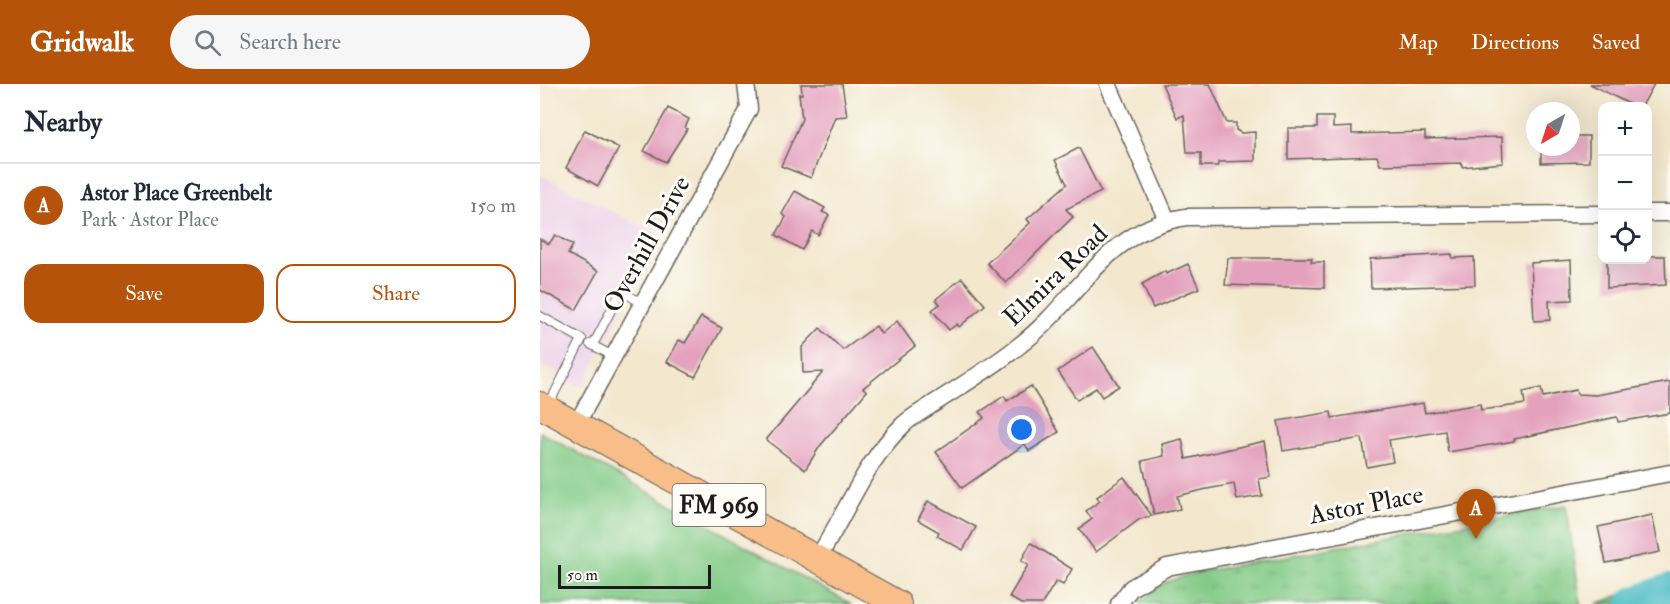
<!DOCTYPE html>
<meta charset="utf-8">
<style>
body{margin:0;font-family:"IM FELL Double Pica",serif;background:#f6f6f7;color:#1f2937}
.controls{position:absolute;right:18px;top:18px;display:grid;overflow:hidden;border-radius:12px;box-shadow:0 6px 24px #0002}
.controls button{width:54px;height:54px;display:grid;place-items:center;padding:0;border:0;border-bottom:2px solid #e0e1e3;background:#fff;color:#1f2937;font:30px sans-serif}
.compass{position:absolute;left:986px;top:18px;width:54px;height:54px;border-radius:50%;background:#fff;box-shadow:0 6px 24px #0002;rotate:219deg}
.scale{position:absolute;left:18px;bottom:15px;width:153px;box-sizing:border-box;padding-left:6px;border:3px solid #1c1c1c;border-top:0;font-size:16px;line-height:21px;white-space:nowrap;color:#1c1c1c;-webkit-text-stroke:4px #fdfcf7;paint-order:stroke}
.you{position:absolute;left:482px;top:346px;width:21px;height:21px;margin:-15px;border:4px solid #fff;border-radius:50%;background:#1a73e8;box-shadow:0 0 0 9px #1a73e833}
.badge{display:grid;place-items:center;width:39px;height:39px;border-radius:50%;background:#b45309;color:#fff;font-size:20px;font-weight:700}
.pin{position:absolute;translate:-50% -50px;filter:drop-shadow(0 2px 3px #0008)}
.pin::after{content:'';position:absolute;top:32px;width:21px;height:18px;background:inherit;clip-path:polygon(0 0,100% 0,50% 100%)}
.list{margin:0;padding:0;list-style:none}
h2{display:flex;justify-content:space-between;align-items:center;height:78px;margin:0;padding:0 24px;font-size:26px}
h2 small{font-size:20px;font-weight:400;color:#747a83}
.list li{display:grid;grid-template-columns:39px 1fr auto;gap:18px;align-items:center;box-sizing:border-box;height:84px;padding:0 24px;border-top:2px solid #e0e1e3}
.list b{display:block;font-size:22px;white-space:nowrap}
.list p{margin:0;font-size:20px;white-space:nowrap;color:#747a83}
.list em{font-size:20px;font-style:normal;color:#747a83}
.actions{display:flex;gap:12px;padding:18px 24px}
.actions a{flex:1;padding:14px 0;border:2px solid #b45309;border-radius:18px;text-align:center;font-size:21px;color:#b45309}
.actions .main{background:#b45309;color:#fff}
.icon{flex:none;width:33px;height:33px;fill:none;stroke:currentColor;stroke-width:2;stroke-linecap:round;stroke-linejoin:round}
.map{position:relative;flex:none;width:1130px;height:520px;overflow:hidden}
header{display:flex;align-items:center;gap:36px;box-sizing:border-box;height:84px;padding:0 30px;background:#b45309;color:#fff}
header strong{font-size:28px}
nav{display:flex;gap:33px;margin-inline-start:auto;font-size:21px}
.search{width:420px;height:54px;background:#f6f6f7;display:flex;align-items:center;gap:15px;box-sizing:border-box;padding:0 21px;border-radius:33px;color:#747a83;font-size:22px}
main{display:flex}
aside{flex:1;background:#fff}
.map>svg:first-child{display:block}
</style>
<header>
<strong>Gridwalk</strong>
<div class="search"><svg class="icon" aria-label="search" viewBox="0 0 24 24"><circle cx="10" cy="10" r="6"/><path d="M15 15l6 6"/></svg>Search here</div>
<nav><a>Map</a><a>Directions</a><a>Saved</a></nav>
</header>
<main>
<aside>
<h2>Nearby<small></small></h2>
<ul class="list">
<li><span class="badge">A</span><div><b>Astor Place Greenbelt</b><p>Park · Astor Place</p></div><em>150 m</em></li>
</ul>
<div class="actions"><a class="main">Save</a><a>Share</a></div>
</aside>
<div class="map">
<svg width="1130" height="520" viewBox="0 0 1130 520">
<defs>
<pattern id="forest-firs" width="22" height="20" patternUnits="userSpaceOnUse" patternTransform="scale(1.5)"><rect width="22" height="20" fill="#69ae73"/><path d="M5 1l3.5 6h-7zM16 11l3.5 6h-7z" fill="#568d5e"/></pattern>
<pattern id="park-tufts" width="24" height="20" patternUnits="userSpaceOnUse" patternTransform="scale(1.5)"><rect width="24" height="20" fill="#82ca86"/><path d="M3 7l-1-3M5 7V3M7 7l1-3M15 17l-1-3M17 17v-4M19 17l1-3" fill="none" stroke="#70ad73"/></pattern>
</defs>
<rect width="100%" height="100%" fill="#fdfcf7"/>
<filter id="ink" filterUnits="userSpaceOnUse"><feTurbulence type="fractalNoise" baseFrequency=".0167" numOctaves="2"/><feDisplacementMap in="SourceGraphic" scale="12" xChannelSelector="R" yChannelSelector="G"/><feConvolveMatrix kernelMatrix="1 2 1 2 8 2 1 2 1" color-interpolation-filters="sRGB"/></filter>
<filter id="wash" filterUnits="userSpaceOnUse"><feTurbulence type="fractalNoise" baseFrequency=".008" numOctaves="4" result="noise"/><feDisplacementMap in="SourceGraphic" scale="24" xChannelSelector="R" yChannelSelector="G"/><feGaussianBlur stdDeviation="1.35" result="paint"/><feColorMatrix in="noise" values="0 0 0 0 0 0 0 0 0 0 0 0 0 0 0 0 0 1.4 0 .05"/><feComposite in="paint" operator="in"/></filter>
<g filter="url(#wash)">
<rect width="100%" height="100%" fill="#f3e7cd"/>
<path fill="#ecd1e9" d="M0,91l121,61 -79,151 -42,-23z"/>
<path fill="#82ca86" stroke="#4f7351" stroke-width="1.5" d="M0,348l311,172h-311z"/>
<path fill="url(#forest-firs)" stroke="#426548" stroke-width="1.5" d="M1130,492v28h-74z"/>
<path fill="url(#park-tufts)" stroke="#4f7351" stroke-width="1.5" d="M1026,421l15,99h-439l-2,-2 24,-19 30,-10z"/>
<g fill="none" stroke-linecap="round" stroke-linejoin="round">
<path stroke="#4ebcc4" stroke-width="36" d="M1095,520l35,-13"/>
</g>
<g id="blocks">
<g fill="#e4a1bd">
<path d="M261,0h41l5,32 -12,1 -24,61 -30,-12 21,-47 -3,-25h3z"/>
<path d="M622,0h48l17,39h9v7l5,3 14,-1v29l-37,1v4h-17v-13h-14l-3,-38 -7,3z"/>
<path d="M1050,0h64l-12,22h-9z"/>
<path d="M128,24l21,11 -4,9 2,1 -21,33 -22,-11z"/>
<path d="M777,33h16v11l19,-1v7l73,-2v7l77,-2 1,26 -41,4v-4l-82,2 -3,-9 -89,3v-31h29z"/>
<path d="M45,46l34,18 -21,38 -32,-18z"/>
<path d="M1031,52h18v26l-48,1v-16h30z"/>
<path d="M539,64l22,44 -35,17 7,8 -67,66 -19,-20 43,-40 -3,-4 40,-35 -12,-24z"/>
<path d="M255,107l30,17 -3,4 7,3 -11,20 -6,-4 -10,19 -26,-15 10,-18 -4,-3z"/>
<path d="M15,151l18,10 -5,9 30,17 -22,39 -36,-20v-51l9,5z"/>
<path d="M912,170v4l22,-1 1,28 -104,3 -1,-29z"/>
<path d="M1107,172h18l1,29 -59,3v-28h40z"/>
<path d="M688,174h84l-1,4h13v26l-99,-3z"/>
<path d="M1031,176l1,40 -23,1 1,19 -16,1 -3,-58z"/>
<path d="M648,180l11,24 -46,20 -11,-24 23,-13 1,3z"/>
<path d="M422,194l23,27 -26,22 -2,-3 -8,6 -17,-20 8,-6 -4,-5z"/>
<path d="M161,233l21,11 -27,49 -28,-15 12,-22 6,3z"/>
<path d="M357,237l18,25 -52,42 4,3 -47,55 -15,24 -39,-30 57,-68 -20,1 -1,-26 18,-19 23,22 33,-24 5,8z"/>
<path d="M553,263l26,39 -17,11 -6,-9 -19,12 -19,-29z"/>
<path d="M1130,298v31l-52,9 -1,-5 -103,22v2l-66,11 -3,-21 -56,9 4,22 -26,5 -5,-29 -79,13 -5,-30 53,-9 1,6 91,-15 2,10 55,-9 1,6 44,-6 -2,-12 18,-4 2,9 33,-7 1,4 19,1z"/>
<path d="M491,302l28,46 -30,19 -4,-7 -63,44 -26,-36 48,-34 -4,-6 24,-16 3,5z"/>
<path d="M642,355l4,20 79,-18 6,36 -12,2 3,17 -25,4 -3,-16 -27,5 -30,7 3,13 -26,6 -12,-54 22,-5 -2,-12z"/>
<path d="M584,393l28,39 -12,3 -44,33 -17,-23 13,-10 -6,-8 14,-10 -3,-4z"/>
<path d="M388,417l48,26 -13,23 -26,-14 2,-4 -21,-12z"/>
<path d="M1112,431l8,37 -54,11 -8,-36z"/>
<path d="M491,459l41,26 -9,16 -7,-4 -14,23h-21l-12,-7 19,-32 -7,-4z"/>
</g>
</g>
</g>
<g filter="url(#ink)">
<use href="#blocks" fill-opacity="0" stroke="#67635a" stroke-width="1.5"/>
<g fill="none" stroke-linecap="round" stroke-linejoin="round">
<defs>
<g id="lane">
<path d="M0,232l42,23 -34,67"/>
<path d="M50,260l23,12"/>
<path d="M53,261l28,-54 21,12"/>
</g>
<g id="street">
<path d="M568,0l59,136"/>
<path d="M1108,129h22"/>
<path d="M36,341l173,-316 -3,-25"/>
<path d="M277,475c28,-43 48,-98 86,-134 8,-8 20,-14 30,-21 29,-19 60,-37 87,-59 59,-45 85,-116 166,-128l416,-3"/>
<path d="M579,520l12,-16 36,-21 503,-94"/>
</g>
<path id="primary" d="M0,321l358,199"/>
</defs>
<use href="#lane" stroke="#67635a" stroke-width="10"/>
<use href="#street" stroke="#67635a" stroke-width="19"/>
<use href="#primary" stroke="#67635a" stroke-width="28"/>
<use href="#lane" stroke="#fff" stroke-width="8"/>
<use href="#street" stroke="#fff" stroke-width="16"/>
<use href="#primary" stroke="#f8bd89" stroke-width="26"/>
</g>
</g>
<g text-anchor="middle" stroke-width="6" stroke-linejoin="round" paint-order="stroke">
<rect fill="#fdfcf7" stroke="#605f5e" stroke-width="1.5" x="132.5" y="400" width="93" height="42" rx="4.5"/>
<g font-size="24" font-weight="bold" fill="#1c1c1c">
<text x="179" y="429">FM 969</text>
</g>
<g font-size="26" fill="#1c1c1c" stroke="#fdfcf7">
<text transform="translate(106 160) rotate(-61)" y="9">Overhill Drive</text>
<text transform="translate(515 191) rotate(-44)" y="9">Elmira Road</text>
<text transform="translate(826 420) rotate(-11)" y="9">Astor Place</text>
</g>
</g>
</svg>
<div class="controls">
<button>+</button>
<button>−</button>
<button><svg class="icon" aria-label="locate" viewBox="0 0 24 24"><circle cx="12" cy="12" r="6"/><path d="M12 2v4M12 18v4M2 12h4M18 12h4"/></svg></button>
</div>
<svg class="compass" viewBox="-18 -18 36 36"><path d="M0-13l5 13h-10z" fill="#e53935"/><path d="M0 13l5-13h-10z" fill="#747a83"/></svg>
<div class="scale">50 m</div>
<div class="you"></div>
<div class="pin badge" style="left:936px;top:455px">A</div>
</div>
</main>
